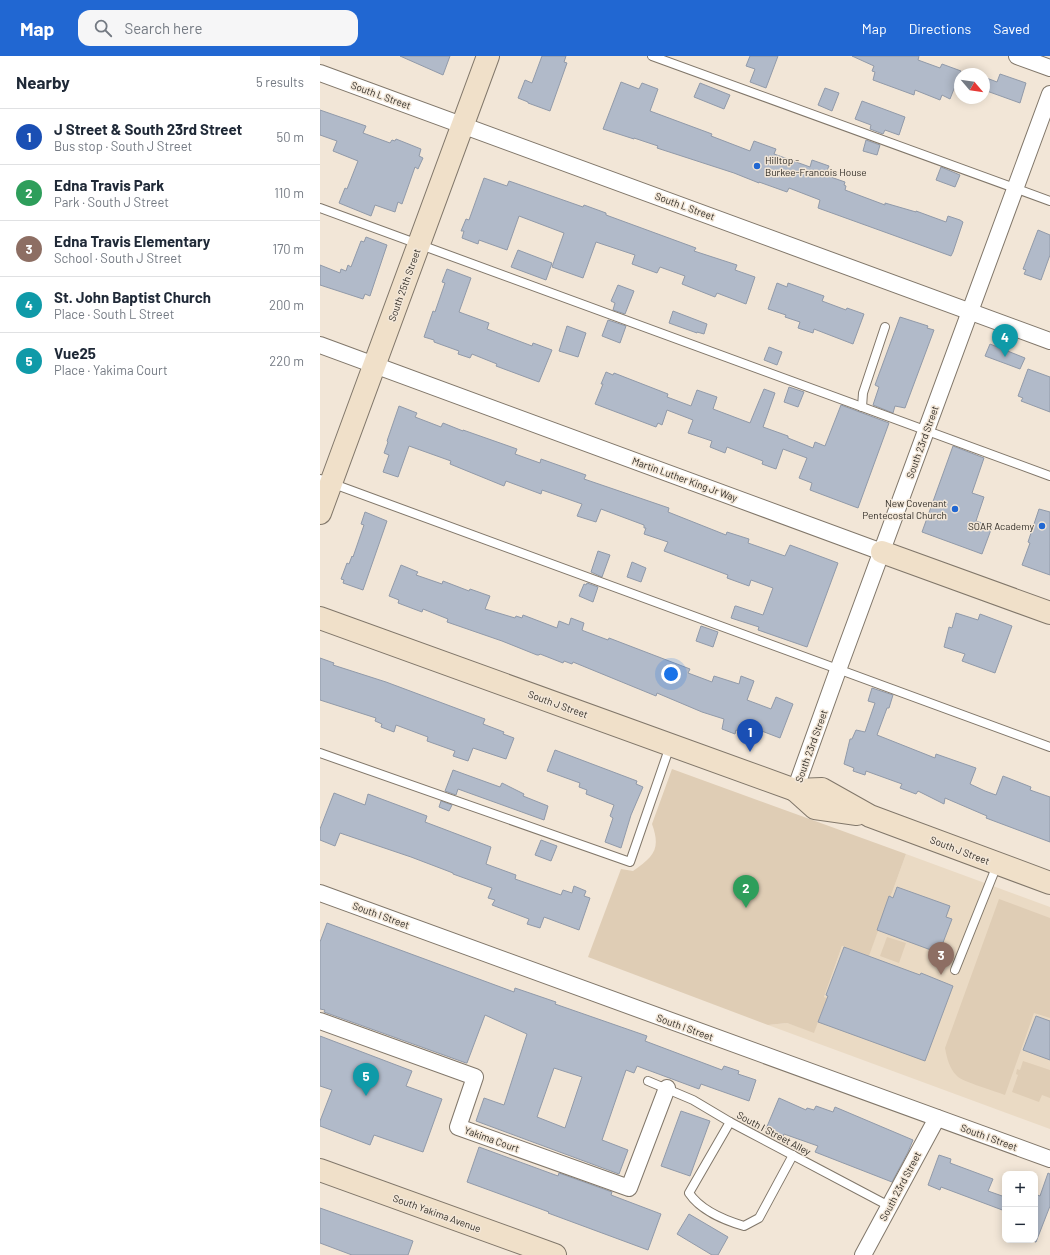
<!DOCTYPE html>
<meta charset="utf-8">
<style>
body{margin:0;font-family:Barlow,sans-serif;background:#f6f6f7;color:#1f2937}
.controls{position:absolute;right:12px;bottom:12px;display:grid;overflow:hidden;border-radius:8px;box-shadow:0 2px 10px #0003}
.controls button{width:36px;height:36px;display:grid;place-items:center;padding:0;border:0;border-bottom:1px solid #e0e1e3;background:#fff;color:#1f2937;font:20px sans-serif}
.compass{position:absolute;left:634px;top:12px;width:36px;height:36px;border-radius:50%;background:#fff;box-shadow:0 2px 10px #0003;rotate:119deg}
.you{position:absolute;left:351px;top:618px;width:14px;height:14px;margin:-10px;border:3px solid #fff;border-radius:50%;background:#1a73e8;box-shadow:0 0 0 6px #1a73e833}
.badge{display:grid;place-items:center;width:26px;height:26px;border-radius:50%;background:#2167d2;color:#fff;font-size:13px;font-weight:700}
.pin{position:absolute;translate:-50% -33px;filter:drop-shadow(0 1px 2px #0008)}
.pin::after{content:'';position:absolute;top:21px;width:14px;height:12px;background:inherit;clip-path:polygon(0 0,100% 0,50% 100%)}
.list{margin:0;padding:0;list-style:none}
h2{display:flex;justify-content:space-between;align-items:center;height:52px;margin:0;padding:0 16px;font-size:17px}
h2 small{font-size:13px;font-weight:400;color:#747a83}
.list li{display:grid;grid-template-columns:26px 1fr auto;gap:12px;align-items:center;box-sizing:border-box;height:56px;padding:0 16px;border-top:1px solid #e0e1e3}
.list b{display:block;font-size:15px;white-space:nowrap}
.list p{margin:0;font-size:13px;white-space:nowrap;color:#747a83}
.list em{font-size:13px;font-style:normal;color:#747a83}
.icon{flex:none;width:22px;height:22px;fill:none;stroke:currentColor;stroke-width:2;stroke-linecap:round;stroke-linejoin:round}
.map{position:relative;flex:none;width:730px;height:1199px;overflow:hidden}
header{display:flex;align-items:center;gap:24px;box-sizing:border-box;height:56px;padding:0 20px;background:#2167d2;color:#fff}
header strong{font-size:19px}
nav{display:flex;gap:22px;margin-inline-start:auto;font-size:14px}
.search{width:280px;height:36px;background:#f6f6f7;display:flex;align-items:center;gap:10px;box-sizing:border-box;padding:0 14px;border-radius:12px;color:#747a83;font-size:15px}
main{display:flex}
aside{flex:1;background:#fff}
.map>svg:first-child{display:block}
</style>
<header>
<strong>Map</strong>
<div class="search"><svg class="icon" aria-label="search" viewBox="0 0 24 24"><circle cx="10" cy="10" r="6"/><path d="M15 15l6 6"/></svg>Search here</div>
<nav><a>Map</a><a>Directions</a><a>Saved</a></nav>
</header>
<main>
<aside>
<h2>Nearby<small>5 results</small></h2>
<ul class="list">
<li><span class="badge" style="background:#1a4fb4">1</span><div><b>J Street &amp; South 23rd Street</b><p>Bus stop · South J Street</p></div><em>50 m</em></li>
<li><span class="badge" style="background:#2e9e5b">2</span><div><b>Edna Travis Park</b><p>Park · South J Street</p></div><em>110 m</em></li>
<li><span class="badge" style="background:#8d6e63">3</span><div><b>Edna Travis Elementary</b><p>School · South J Street</p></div><em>170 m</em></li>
<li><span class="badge" style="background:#0f9aa8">4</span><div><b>St. John Baptist Church</b><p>Place · South L Street</p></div><em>200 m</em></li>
<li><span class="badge" style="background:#0f9aa8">5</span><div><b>Vue25</b><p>Place · Yakima Court</p></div><em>220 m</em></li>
</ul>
</aside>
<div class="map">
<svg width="730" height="1199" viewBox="0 0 730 1199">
<rect width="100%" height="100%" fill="#f2e6d7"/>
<path fill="#eadac4" d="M586,798l144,53v222l-282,-104 19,-2 27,9 12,-34 -2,-1 18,-51 27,9z"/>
<g fill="#dfcdb5">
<path d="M352,713l234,85 -37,102 -27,-10 -18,51 3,1 -13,35 -27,-10 -19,2 -180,-68 33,-88 12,2c21,-15 28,-22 19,-47z"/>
<path d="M679,843l51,19v100l-16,-5 -29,82c-10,-4 -42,-13 -48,-19 -8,-8 -10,-18 -12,-28z"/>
<path d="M567,881l19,6 -7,20 -19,-7z"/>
<path d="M703,1005l27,9v28l-8,-3 -3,7 -27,-10 6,-17 -2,-1 1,-5 3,1z"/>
</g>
<g fill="#b1bac9" stroke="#919aa9" fill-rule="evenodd">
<path d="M80,0h50l-7,19z"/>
<path d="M222,0h24l-2,6 3,1 -17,48 -22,-8v-1l-10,-4 7,-18 7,3z"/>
<path d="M430,0h28l-12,32 -16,-6 5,-13 -9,-3z"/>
<path d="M532,0h67l-1,4 22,8 2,-4 19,7 -11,28 -8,-4 -2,5 -25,-10 -1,5 -41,-15 2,-8 -3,-1 2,-5z"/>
<path d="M680,18l26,9 -6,20 -36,-13v-13l13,5z"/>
<path d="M301,26l18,7 3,-6 16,6 -8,22 62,23 -1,2 39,15 4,-10 22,8 -2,5 36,13 2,-7 17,6 -4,9 20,7 -1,3 2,1 -1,4 40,15v-2l31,9v-1l30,11 2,-6 12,4 3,2 -10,30 -2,4 -133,-48 2,-8 -31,-12 -2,4 -28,-10v1l-25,-10 -77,-25 1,-2 -24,-8v1l-31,-10z"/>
<path d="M380,27l30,12 -6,14 -30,-12z"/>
<path d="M505,32l14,5 -7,18 -14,-6z"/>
<path d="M542,45l43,16 -6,18 -14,-5 -2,4 -13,-5 1,-4 -16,-6z"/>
<path d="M0,54l46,16 -3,7 27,10 2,-3 3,1 1,-2 25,10 -2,7 4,2 -5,11 -3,-2 -13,37 -4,-2 -3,10 -20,-7 -4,11 -32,-13 6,-15 2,1 11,-28 -25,-10 4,-10 -17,-6z"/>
<path d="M546,84l14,5 -3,10 -14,-4z"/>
<path d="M621,111l19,8 -5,12 -19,-7z"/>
<path d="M164,122l23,8 2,-5 74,26 1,-2 22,8v2l90,33 -2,3 43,14 -2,5 20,7 -9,27 -29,-11 -2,4 -33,-13 3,-8 -25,-9 -3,6 -25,-9 3,-9 -39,-13 -13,36 -31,-11 12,-34 -45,-17 -12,34 -28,-10 -1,4 -16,-6 2,-7h-3l5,-12 3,1z"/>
<path d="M718,174l12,5v20l-9,25 -17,-6 2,-4 -3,-1z"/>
<path d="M46,181l21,8 -17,51 -5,-2 -2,5 -43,-14v-20l20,8 1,-4 5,2 2,-6 3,2 10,-26 3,1z"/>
<path d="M198,194l34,13 -6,17 -35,-13z"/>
<path d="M127,213l24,9 -12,34 30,11 -2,6 45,17 1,-3 19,7 -13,32 -43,-16 1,-2 -25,-10 -2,4 -12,-4 1,-3 -25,-9v-2l-10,-3 9,-26 2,1 10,-29 -3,-1z"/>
<path d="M457,227l10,4 1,-4 36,13 -2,5 24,9 1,-2 17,6 -11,30 -39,-15 -1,4 -15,-5 2,-6 -15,-5 1,-2 -18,-6z"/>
<path d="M298,229l16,6 -9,23 -12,-4 2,-7 -4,-2z"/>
<path d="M353,255l34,13 -3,10 -7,-2v1l-28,-10z"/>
<path d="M580,261l28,9 -1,2 7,2 -29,78 -10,-2 -2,7 -20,-8 6,-18 -4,-2z"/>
<path d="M288,264l18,6 -6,17 -18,-7z"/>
<path d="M247,270l19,7 -8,24 -19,-6z"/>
<path d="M670,288l35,14 -5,11 -35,-13z"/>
<path d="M449,291l13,5 -5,13 -13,-5z"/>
<path d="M708,313l22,8v35l-29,-11 2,-3 -5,-2z"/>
<path d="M286,316l7,3 1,-2 54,21 -1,3 24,9 6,-16 20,7 -4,12 37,14 14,-34 11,4 -12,34 25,9v2l25,10 2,-6 10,4 16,-41 48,18 -31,85 -48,-18 2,-7 -13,-5 8,-20 -24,-9 -7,20 -14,-5 1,-3 -36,-14 -2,6 -15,-6 2,-6 -24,-8 5,-13 -26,-10 -5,15 -4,-2 -2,4 -61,-23 8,-20h-2z"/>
<path d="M469,331l15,5 -6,15 -14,-5z"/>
<path d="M79,350l18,7 -2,4 26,10 2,-4 20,8v-1l54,19 -2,5 25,9 1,-4 45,16 -2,4 85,29 -1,4 58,23 1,-3 22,7 -1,4 37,13 5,-11 48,18 -31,84 -49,-17 1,-3 -28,-9 4,-12h1l27,9 10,-27 -22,-8 -2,6 -22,-8 1,-3 -64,-24 4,-9 -24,-8 2,-6h-2v-3l-43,-16 -5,13 -19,-6 5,-12 -40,-14 -1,4 -35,-13 -2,5 -54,-22 1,-3 -42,-15 -11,31 -15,-5 6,-17 -5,-2 4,-11 -1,-1z"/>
<path d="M633,390l31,12 -12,35 12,4 -8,24 16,6 -10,27 -60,-22z"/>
<path d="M719,453l11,3v63l-28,-10 8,-22 -2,-1z"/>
<path d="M45,456l22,9 -24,69 -20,-7 1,-3 -3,-1 6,-16 2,1 3,-8 1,1 11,-32 -3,-1z"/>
<path d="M278,495l12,4 -8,22 -11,-5z"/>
<path d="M312,506l14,6 -5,14 -14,-5z"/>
<path d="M81,509l17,7 -2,3 26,9 1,-3 26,10 1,-2 20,7 -5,13 30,9 1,-2 6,2 1,-3 34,13 2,-7 10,4 2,-7 13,5 -2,7 2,1 24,9 1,-2 81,31 -2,4 24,9 2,-6 25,8 2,-8 13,5 -7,19 24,9 5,-12 17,7 -13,34 -21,-8 -2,5 -2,-1 -1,3 -18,-7 -1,4 -13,-5 2,-10 -22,-7 -45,-19 -1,3 -83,-34 -1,2 -8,-3 -1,2 -23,-9 -1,1h-2l-35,-14 -55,-19 1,-3 -25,-10 -1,3 -24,-9 1,-3 -10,-4z"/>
<path d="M267,527l11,4 -5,15 -14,-6 5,-12 2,1z"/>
<path d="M636,557l22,7 2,-6 32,12 -17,47 -33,-12 3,-7 -21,-7 5,-20 3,1z"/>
<path d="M381,570l17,6 -5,15 -17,-6z"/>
<path d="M0,602l14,5 -1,2 53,17 99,37 -2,5 21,8 -1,2 11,4 -8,21 -33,-11 -5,13 -15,-5 2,-5 -28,-10 1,-4 -32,-12 -2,7 -13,-5 1,-3 -7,-3 1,-3 -56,-18z"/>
<path d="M552,632l21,7 -4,13h-2l-10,27 58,23 1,-4 40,14 -6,16 15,7 11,4 7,-19 28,11 -1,3 20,7v45l-64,-24 1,-2 -42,-18 -1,6 -26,-13 -2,3 -16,-6 2,-4 -36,-13 -1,4 -12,-4 1,-3 -10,-4 6,-25h2l4,-9 9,2 10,-29 -7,-2z"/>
<path d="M235,694l82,31 -1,3 7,3 -12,28 -10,33 -16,-6 8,-24 -3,-2 4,-11 -28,-11 1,-4 -8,-3 1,-4 -33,-12z"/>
<path d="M133,714l47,17 2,-4 22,11 -1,2 25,10 -4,14 -86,-31 -2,6 -11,-4z"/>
<path d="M14,737l31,12 3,-11 59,22 -2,6 66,25 -5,17 30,11 -1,4 46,16 2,-5 9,3 2,-7 12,5 -2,5 6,2 -11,32 -35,-13 -4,11 -13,-4 2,-5 -37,-14 3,-5 -7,-2 4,-10 -39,-14v-1l-42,-16 -71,-24 -5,13 -15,-6v-11z"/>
<path d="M121,745l11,4 -3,6 -10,-4z"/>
<path d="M221,784l16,6 -6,15 -16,-6z"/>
<path d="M577,831l53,19 -4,11 6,2 -13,34 -62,-23 12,-34 4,2z"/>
<path d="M7,867l187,69 1,-4 41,14 -1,2 92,32 -2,5 77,29 2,-4 15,5 -1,3 18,6 -7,21 -48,-17 -2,5 -62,-23 -3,7 -8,-3 -24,70 26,10 -9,24 -143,-53 8,-23 20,7 23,-71 -42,-19 -18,48h-1l-142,-51 1,-2 -5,-1v-67zM234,1012l28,9 -17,51 -28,-11z"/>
<path d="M524,891l76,28 1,-2 32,13 -28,75 -107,-39 10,-26 -2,-1z"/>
<path d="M716,960l14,5v39l-27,-10z"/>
<path d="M0,980l92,35 -6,15 36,13 -19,53 -49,-17 -4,10 -50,-19v-5l12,-31 -12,-4z"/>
<path d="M459,1042l27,12 1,-2 7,2 2,-4 17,6 2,-5 78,33 -5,12 -16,30 -77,-30 3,-6 -34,-12 -1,2 -17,-7z"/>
<path d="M361,1055l29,10 -20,55 -29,-10z"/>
<path d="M159,1091l79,29 1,-3 53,19 -1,3 50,19 -13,36 -100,-37 1,-1 -82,-30z"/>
<path d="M619,1099l12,4 -1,4 43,16 -5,12 17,6v14l-64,-24 -1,3 -12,-5z"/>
<path d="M728,1117l2,1v32l-14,36h-1v-48l5,2z"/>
<path d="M0,1152l93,33 -5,14h-56l-32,-12z"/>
<path d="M369,1158l39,23 -10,18h-6l-35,-21z"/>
</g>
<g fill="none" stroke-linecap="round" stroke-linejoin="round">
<defs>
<g id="lane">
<path d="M332,0l398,145"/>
<path d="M0,152l730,268"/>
<path d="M542,351l1,-14 22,-66"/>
<path d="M0,423l730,268"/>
<path d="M0,697l310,109 40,-116"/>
<path d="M635,914l42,-105"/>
<path d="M328,1025l45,19 37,22 159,84"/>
<path d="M410,1066l-41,71c12,18 35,27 55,33l15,-8 34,-63"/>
</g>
<g id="street">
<path d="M697,0l33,12"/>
<path d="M0,17l730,268"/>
<path d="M0,289l562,207"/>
<path d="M475,734l43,-120 212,-576"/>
<path d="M0,837l730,266"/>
<path d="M0,965l155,56 -17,50 171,61 38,-100"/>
<path d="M543,1199l74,-137"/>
</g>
<g id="secondary">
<path d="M0,457l168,-457"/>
<path d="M562,496l168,61"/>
<path d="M0,562l475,172 27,-1 48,27 180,67"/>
<path d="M475,734l20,18 42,6"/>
<path d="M0,1114l235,85"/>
</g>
</defs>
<use href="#lane" stroke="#81776a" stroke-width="10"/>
<use href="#street" stroke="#81776a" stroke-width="18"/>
<use href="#secondary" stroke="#81776a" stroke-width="24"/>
<use href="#lane" stroke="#fff" stroke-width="8"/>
<use href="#street" stroke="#fff" stroke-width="16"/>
<use href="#secondary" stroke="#f0e0c9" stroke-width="22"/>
</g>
<g fill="#2167d2" stroke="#f2e6d7" stroke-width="1.5">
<circle cx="437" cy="110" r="4"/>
<circle cx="635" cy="453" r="4"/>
<circle cx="722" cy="470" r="4"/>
</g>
<g text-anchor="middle" stroke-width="3" stroke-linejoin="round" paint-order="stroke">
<g font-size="10" fill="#312d27" stroke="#f2e6d7">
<text transform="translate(61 39) rotate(20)" y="4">South L Street</text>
<text transform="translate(365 150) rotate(20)" y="4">South L Street</text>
<text transform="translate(84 229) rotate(-70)" y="4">South 25th Street</text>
<text transform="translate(602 386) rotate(-70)" y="4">South 23rd Street</text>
<text transform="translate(365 423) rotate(20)" y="4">Martin Luther King Jr Way</text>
<text transform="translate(238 648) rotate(20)" y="4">South J Street</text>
<text transform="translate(491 690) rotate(-70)" y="4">South 23rd Street</text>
<text transform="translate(640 794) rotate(21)" y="4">South J Street</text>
<text transform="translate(61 859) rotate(20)" y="4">South I Street</text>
<text transform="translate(365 971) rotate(20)" y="4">South I Street</text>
<text transform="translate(454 1077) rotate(28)" y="4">South I Street Alley</text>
<text transform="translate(669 1081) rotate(20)" y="4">South I Street</text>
<text transform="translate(172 1083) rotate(20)" y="4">Yakima Court</text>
<text transform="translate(580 1130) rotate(-62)" y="4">South 23rd Street</text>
<text transform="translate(117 1157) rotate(20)" y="4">South Yakima Avenue</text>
</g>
<g font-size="10" fill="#312d27" stroke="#f2e6d7" text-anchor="end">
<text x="445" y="108" text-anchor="start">Hilltop -<tspan x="445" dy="12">Burkee-Francois House</tspan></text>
<text x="627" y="451">New Covenant<tspan x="627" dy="12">Pentecostal Church</tspan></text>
<text x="714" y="474">SOAR Academy</text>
</g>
</g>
</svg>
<div class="controls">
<button>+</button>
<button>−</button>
</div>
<svg class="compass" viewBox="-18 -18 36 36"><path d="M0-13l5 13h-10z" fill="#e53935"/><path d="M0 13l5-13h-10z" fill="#747a83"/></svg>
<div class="you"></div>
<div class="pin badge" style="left:430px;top:696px;background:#1a4fb4">1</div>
<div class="pin badge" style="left:426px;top:852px;background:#2e9e5b">2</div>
<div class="pin badge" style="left:621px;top:919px;background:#8d6e63">3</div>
<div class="pin badge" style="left:685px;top:301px;background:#0f9aa8">4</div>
<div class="pin badge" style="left:46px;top:1040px;background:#0f9aa8">5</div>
</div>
</main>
